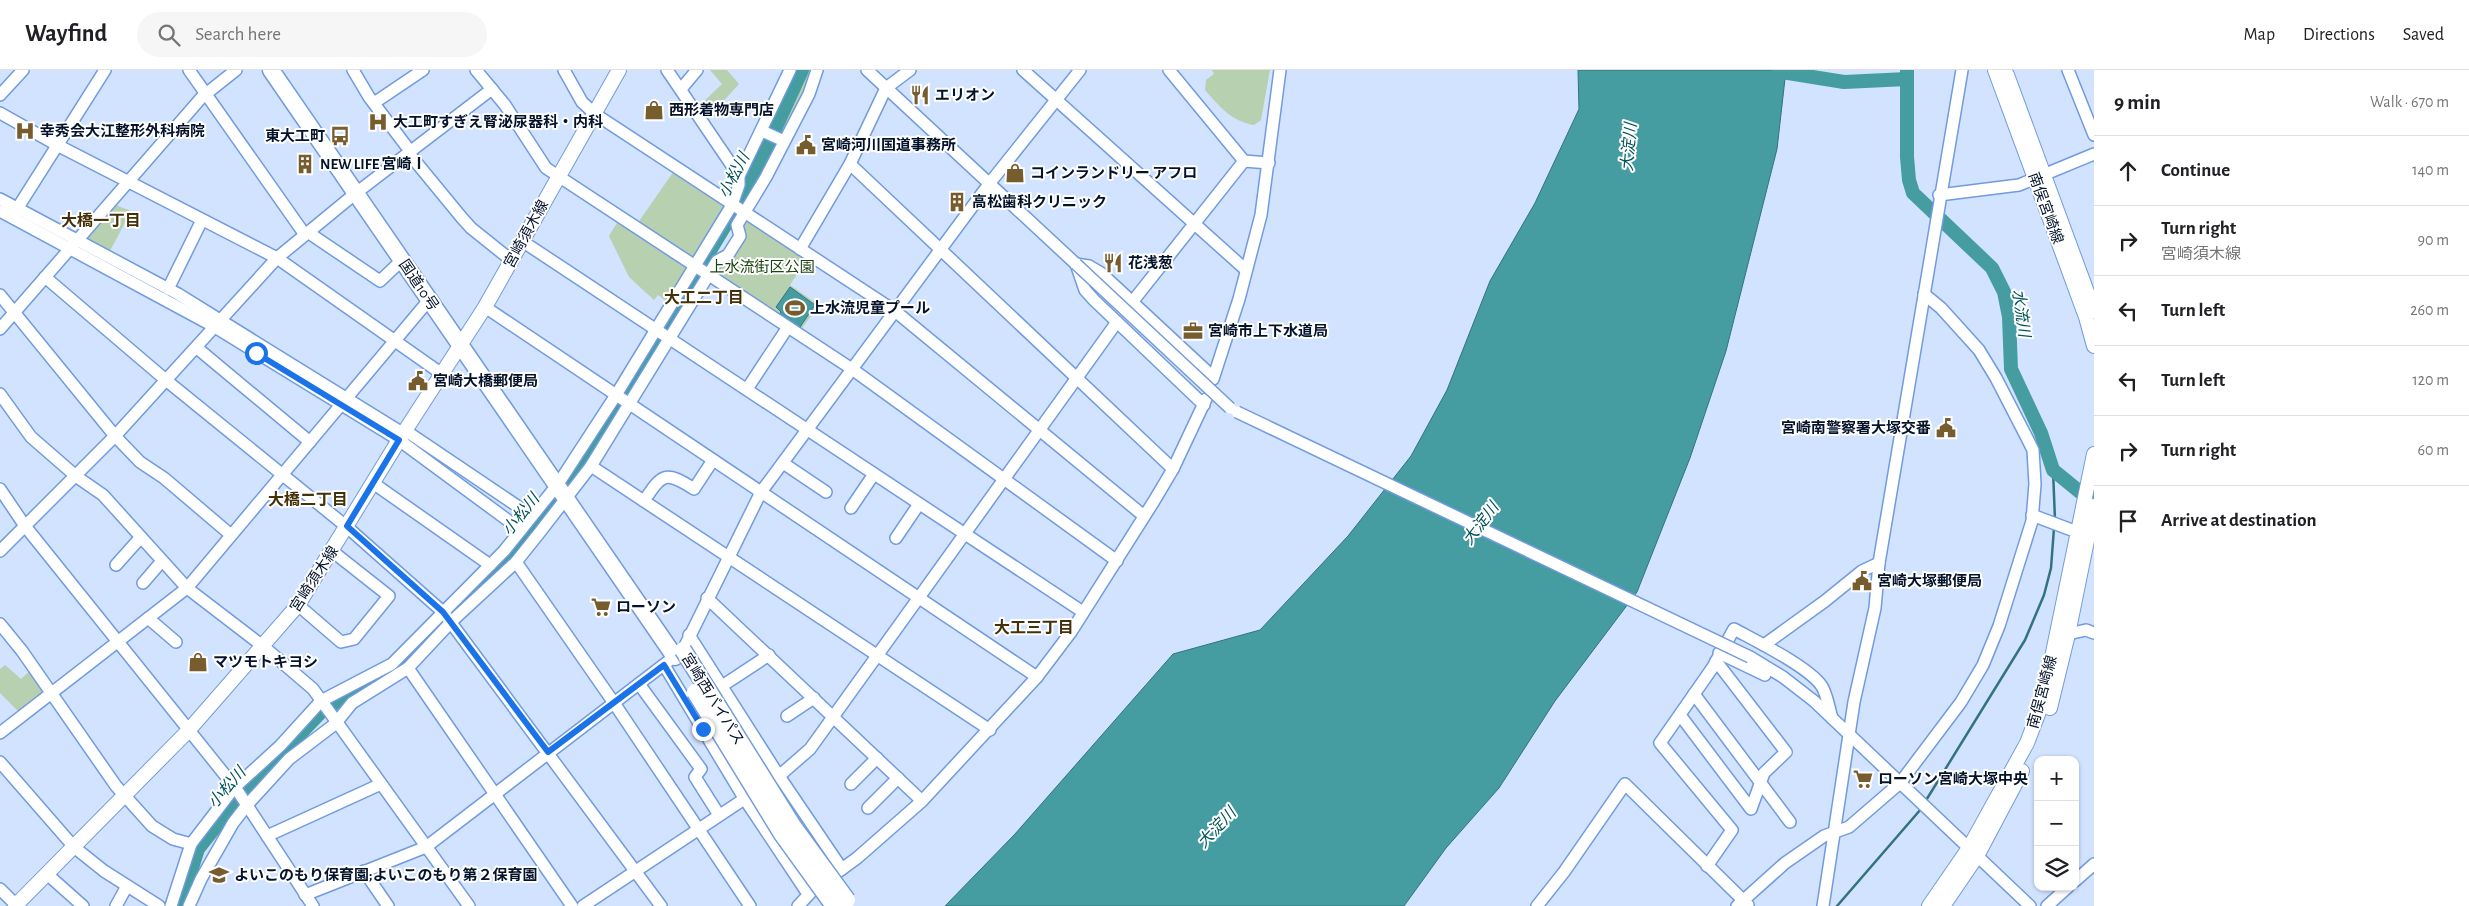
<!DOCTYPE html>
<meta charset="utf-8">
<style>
body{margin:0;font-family:"Alegreya Sans","Noto Sans JP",sans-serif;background:#f6f6f6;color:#202124}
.controls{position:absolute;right:15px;bottom:15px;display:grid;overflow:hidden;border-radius:10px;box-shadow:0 1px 4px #0004}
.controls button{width:45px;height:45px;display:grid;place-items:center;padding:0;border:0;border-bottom:1px solid #e0e0e0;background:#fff;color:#202124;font:25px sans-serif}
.stop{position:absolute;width:15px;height:15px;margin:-11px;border:4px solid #1a73e8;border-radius:50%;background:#fff}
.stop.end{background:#1a73e8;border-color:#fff;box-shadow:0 1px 5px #0008}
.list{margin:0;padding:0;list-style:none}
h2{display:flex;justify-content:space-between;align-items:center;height:65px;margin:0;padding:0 20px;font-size:21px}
h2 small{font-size:16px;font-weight:400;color:#757577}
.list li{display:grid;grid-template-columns:32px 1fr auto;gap:15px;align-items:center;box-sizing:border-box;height:70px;padding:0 20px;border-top:1px solid #e0e0e0}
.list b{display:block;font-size:19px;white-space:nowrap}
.list p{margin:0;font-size:16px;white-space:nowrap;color:#757577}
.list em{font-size:16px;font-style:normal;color:#757577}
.icon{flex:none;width:28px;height:28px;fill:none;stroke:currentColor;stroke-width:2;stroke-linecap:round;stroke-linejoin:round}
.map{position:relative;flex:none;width:2094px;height:836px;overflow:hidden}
header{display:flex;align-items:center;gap:30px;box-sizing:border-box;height:70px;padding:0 25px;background:#fff;border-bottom:1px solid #e0e0e0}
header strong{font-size:24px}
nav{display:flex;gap:28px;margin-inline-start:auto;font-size:18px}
.search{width:350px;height:45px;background:#f6f6f6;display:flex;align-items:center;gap:12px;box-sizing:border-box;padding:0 18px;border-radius:28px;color:#757577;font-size:19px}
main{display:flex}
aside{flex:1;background:#fff}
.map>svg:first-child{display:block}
</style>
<header>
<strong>Wayfind</strong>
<div class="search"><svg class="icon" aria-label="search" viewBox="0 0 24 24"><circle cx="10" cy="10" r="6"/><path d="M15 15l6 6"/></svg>Search here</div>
<nav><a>Map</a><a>Directions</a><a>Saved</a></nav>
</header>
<main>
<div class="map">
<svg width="2094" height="836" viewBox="0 0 2094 836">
<rect width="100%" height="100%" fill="#d1e3ff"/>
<g fill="#b7d0b0">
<path d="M710,0h17l12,14 -33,36 -9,-12 25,-24z"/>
<path d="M793,0h22l-31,69 -20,-10z"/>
<path d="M1212,0h58l-9,50 -7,5c-23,-4 -34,-18 -49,-35l1,-10 8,-6z"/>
<path d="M674,101l49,33 1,6 -29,49h-3l-55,-35z"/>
<path d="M113,134l18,7 -21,40 -23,-12 -1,-3z"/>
<path d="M620,148l69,47 -20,38 -11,-8 -4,5 -25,-23 -20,-41z"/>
<path d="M746,148l61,41 -17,26 29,20 -19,26 -86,-57v-4l12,-7 19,-30 -5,-9z"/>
<path d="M5,595l16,14 9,-8 14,19 -1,4 -23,19 -20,-20v-24z"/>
</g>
<g fill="#459da1" stroke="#32737d">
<path d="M1578,0h208l-9,79 -51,202 -36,107 -53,134 -82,109 -56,87 -53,60 -42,58h-459l70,-72 158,-180 87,-24 88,-94 63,-80 36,-66 43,-109 45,-78 44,-94z"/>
<path d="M790,217l25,18 -17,25 -20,-14 3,-4 -5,-5z"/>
</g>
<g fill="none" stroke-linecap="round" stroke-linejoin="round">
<g stroke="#32737d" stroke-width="2.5">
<path d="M2053,400l2,50"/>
<path d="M1925,732l100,-162 19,-45 7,-27 3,-40"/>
<path d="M1837,836l84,-97"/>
</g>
<g stroke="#459da1" stroke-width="14">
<path d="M1779,0l3,2 62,10 63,-3"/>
<path d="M1907,0v87l2,23 4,13 79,75 12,24 5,25 2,52 30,64 12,37 27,22 14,8"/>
<path d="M402,590l103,-100 74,-91 171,-285 52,-114"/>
<path d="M180,836l18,-57 39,-49 85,-89 52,-32"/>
</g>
<defs>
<g id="minor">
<path d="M189,0l114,162 6,1 71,48 22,-21"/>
<path d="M353,0l16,27 41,54 1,5 51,62 9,10 40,32"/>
<path d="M476,0l29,35 41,63 306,201 265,192"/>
<path d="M564,0l18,32 13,12 300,197 249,205"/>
<path d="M667,0l72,106"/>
<path d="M867,0l209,194 9,26 9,10 110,105"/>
<path d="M1023,0l223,200"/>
<path d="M1169,0l75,91 25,2"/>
<path d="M2068,0l26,65"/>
<path d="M681,19l16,-19"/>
<path d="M0,25l23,-25"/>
<path d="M374,33l49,-33"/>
<path d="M0,43l57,32 220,113 165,116"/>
<path d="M762,61l22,10"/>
<path d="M850,94l323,305"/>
<path d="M1939,125l80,-10 75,-31"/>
<path d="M0,129l178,95 221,137h7l126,85"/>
<path d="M17,139l88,-139"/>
<path d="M0,141l215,116 184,113 122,90"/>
<path d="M522,171l561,371"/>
<path d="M800,179l50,-85 36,-76 24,-18"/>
<path d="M1076,194l13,2 12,7 112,104"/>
<path d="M45,207l122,104 180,146 96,85 218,294"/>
<path d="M168,219l34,-69"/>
<path d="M0,225l115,141 25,26 24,16 67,57"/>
<path d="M1133,231l111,-140"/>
<path d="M485,237l552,370"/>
<path d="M0,259l202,-232 34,-27"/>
<path d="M197,278l113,94"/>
<path d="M1213,309l26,-80 22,-84 19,-145"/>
<path d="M747,319l41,-62"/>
<path d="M0,324l31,43 46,40 26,18 84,93 77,59 49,42 156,217"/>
<path d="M783,393l43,29"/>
<path d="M591,396l399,264"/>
<path d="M373,413l117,82"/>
<path d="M0,419l25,37 212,264 76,116"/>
<path d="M644,431c18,-27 21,-31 50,-12l19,-29"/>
<path d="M851,438l23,-34"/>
<path d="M2032,445l53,20"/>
<path d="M896,468l23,-34"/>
<path d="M0,481l115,-115 162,-178 79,-65 136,-104"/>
<path d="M516,492l98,141 136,203"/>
<path d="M116,495l25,-28"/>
<path d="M143,513l19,-22"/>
<path d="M707,528l215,203"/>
<path d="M298,535l43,37 13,-3 35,-43 -57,-45"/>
<path d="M148,548l28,24"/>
<path d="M0,554l22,27 94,135 36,40 21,13 18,5 43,-56 46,-42 41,-45 71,-37 112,-113 54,-67 58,-89 116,-190 7,-20v-9l51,-106"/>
<path d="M2068,564l18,-4 8,3"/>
<path d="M689,565l90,141 63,93"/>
<path d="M1764,575l61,-44 37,-30 17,-8"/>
<path d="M1719,583l46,22"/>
<path d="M1750,587l33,20 31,24 216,205"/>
<path d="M664,595l80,133 64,96"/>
<path d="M408,598l164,238"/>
<path d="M639,614l62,85 -6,8 24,38"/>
<path d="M722,616l47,-31"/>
<path d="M1694,624l96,128"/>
<path d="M1680,645l71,94 13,-36 22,-21 -70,-91"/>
<path d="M787,646l27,-18"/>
<path d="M0,663l187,-145 242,-288"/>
<path d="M0,692l74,85 30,24 55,35"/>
<path d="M851,714l26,-26"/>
<path d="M868,738l30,-30"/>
<path d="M267,766l114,-52"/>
<path d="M1707,796l25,-36 -72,-87 53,-76 21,-38c22,12 73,37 87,56 6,8 8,24 11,33"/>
<path d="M364,801l24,35"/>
<path d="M47,804l36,32"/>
<path d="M2075,811l19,-17"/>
<path d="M0,819l17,17"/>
<path d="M305,825l121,-48 257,-197 78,-158 228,-308 91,-114"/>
<path d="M116,836l11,-20"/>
<path d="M171,836l20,-62"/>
<path d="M189,836l12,-27 32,-56 14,-18 42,-46 46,-35 17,-21 56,-35 44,-47 64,-59 24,-30 51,-66 126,-205 11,-6 12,-19 -3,-11 29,-48 43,-83 8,-24"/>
<path d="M583,836l196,-130 31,-27 307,-427"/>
<path d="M798,836l15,-16 44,-32 65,-57 115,-124 34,-45 83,-131 19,-32 33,-70"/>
<path d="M1537,836l27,-34 61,-88 123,121"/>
<path d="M1737,836l48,-43 39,-27 25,-9 51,-44 61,-81 22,-37 16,-39 33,-105 3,-37 -2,-34 -6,-12 -31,-60 -17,-28 -38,-42 -17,-14"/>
<path d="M1823,836l31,-204 21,-94 4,-45 83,-493"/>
<path d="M2047,836l21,-19"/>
</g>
<g id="major">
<path d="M1995,0l91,247 8,29"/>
<path d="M2007,5l87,236"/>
<path d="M2050,638l18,-74 26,-128"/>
<path d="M15,836l173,-175 110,-126 101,-165 86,-133 134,-237"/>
<path d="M1929,836l40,-58 58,-105 16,-42 51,-247"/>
<path d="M1943,836l34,-50 45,-85"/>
</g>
<path id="highway" d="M271,0l404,587"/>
</defs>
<use href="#minor" stroke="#719bdd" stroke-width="14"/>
<use href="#major" stroke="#719bdd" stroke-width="16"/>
<use href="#highway" stroke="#719bdd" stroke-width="19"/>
<use href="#minor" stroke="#fff" stroke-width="11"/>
<use href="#major" stroke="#fff" stroke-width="14"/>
<use href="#highway" stroke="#fff" stroke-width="16"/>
<defs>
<g id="minor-bridge">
<path d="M1076,194l154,144"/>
<path d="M1237,342l513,245"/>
</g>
<g id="highway-bridge">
<path d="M683,580l110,176 54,74"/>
<path d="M695,622l87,142 52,72"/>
</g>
</defs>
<use href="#minor-bridge" stroke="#719bdd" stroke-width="14" stroke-linecap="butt"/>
<use href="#highway-bridge" stroke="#719bdd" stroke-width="19" stroke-linecap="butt"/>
<use href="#minor-bridge" stroke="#fff" stroke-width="11"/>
<use href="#highway-bridge" stroke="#fff" stroke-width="16"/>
</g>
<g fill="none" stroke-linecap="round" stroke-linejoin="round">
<path stroke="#1a73e8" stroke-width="6" d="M256,283l143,87 -52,86 96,86 105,140 116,-87 39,64"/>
</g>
<defs>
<symbol id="restaurant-bare" viewBox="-9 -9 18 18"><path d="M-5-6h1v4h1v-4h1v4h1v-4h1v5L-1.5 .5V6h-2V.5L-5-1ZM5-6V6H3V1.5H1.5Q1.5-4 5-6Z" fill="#775c2e" stroke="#fff" stroke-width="2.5" paint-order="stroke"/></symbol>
<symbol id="shop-bare" viewBox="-9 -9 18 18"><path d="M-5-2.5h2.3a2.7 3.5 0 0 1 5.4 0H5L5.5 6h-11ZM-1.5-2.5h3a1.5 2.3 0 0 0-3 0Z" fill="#775c2e" stroke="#fff" stroke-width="2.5" paint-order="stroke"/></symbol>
<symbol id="hospital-bare" viewBox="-9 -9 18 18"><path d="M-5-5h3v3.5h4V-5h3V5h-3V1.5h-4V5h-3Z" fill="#775c2e" stroke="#fff" stroke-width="2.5" paint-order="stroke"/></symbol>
<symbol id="bus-bare" viewBox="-9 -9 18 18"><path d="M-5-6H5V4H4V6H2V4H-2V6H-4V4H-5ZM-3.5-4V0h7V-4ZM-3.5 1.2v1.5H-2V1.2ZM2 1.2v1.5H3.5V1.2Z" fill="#775c2e" stroke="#fff" stroke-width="2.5" paint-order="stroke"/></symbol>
<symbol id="civic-bare" viewBox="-9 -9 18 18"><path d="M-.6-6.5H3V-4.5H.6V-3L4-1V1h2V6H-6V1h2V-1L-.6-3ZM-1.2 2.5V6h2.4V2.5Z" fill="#775c2e" stroke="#fff" stroke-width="2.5" paint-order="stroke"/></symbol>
<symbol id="building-bare" viewBox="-9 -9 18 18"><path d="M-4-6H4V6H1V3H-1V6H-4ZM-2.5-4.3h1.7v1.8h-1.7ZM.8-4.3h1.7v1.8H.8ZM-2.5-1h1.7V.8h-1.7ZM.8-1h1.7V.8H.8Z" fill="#775c2e" stroke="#fff" stroke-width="2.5" paint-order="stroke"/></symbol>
<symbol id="stadium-bare" viewBox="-9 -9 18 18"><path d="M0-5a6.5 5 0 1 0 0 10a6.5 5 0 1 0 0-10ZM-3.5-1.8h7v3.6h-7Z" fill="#775c2e" stroke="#fff" stroke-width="2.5" paint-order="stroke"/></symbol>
<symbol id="office-bare" viewBox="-9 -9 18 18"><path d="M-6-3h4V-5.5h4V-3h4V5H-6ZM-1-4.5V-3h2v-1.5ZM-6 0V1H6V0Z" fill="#775c2e" stroke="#fff" stroke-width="2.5" paint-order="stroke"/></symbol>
<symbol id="supermarket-bare" viewBox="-9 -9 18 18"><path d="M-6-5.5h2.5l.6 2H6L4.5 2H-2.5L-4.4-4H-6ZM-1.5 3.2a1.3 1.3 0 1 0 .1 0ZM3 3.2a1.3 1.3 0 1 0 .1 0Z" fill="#775c2e" stroke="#fff" stroke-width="2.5" paint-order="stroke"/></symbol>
<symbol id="school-bare" viewBox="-9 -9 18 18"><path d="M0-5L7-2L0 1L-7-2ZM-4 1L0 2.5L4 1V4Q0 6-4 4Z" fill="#775c2e" stroke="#fff" stroke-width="2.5" paint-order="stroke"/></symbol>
</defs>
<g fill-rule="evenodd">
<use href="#restaurant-bare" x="906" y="11" width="28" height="28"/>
<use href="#shop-bare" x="640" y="26" width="28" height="28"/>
<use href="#hospital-bare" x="364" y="38" width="28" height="28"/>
<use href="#hospital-bare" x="11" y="47" width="28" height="28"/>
<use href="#bus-bare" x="326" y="52" width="28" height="28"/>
<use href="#civic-bare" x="792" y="61" width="28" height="28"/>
<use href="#building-bare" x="291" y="80" width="28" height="28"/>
<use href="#shop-bare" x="1001" y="89" width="28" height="28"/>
<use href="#building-bare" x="943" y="118" width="28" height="28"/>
<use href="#restaurant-bare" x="1099" y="179" width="28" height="28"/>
<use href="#stadium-bare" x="781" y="224" width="28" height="28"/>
<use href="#office-bare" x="1179" y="247" width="28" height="28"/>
<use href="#civic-bare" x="404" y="297" width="28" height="28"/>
<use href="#civic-bare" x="1932" y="344" width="28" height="28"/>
<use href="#civic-bare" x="1848" y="497" width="28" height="28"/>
<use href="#supermarket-bare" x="587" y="523" width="28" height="28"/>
<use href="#shop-bare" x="184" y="578" width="28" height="28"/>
<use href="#supermarket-bare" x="1849" y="695" width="28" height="28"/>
<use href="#school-bare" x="205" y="791" width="28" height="28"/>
</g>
<g text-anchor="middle" stroke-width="4" stroke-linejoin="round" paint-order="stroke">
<g font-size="15" font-weight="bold" fill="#04122a" stroke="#fff" text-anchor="start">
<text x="935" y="30">エリオン</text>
<text x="669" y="45">西形着物専門店</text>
<text x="393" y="57">大工町すぎえ腎泌尿器科・内科</text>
<text x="40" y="66">幸秀会大江整形外科病院</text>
<text x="325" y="71" text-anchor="end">東大工町</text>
<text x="821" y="80">宮崎河川国道事務所</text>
<text x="320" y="99">NEW LIFE 宮崎Ⅰ</text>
<text x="1030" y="108">コインランドリー アフロ</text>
<text x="972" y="137">高松歯科クリニック</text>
<text x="1128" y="198">花浅葱</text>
<text x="810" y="243">上水流児童プール</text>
<text x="1208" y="266">宮崎市上下水道局</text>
<text x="433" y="316">宮崎大橋郵便局</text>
<text x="1931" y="363" text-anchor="end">宮崎南警察署大塚交番</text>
<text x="1877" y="516">宮崎大塚郵便局</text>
<text x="616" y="542">ローソン</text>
<text x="213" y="597">マツモトキヨシ</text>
<text x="1878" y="714">ローソン宮崎大塚中央</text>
<text x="234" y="810">よいこのもり保育園;よいこのもり第２保育園</text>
</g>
<g font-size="15" fill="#04122a" stroke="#fff">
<text transform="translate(2046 138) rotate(70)" y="5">南俣宮崎線</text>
<text transform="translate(526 164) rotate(-61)" y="5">宮崎須木線</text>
<text transform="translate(419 215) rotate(56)" y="5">国道10号</text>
<text transform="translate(314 509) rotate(-57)" y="5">宮崎須木線</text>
<text transform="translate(2042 622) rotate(-75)" y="5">南俣宮崎線</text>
<text transform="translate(713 629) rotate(58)" y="5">宮崎西バイパス</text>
</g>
<g font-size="15" fill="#1b430f" stroke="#fff">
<text x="762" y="202">上水流街区公園</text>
</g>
<g font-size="16" font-style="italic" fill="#015457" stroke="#fff">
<text transform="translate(1628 77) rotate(-85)" y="6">大淀川</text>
<text transform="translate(733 105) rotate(-62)" y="6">小松川</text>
<text transform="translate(2022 243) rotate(82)" y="6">水流川</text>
<text transform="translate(520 444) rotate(-51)" y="6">小松川</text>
<text transform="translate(1480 453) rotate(-53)" y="6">大淀川</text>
<text transform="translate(226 717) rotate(-49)" y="6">小松川</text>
<text transform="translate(1216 757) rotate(-47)" y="6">大淀川</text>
</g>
<g font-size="16" font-weight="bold" fill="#443009" stroke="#fff">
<text x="101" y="156">大橋一丁目</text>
<text x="704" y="233">大工二丁目</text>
<text x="308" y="435">大橋二丁目</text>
<text x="1034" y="563">大工三丁目</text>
</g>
</g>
</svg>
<div class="controls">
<button>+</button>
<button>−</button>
<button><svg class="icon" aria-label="layers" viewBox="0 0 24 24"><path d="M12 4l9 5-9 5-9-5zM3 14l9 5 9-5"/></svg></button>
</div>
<div class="stop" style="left:256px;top:283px"></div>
<div class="stop end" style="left:703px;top:659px"></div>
</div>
<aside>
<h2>9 min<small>Walk · 670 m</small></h2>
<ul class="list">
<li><svg class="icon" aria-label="ahead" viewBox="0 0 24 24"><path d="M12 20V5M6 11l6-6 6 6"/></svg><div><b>Continue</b></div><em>140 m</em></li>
<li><svg class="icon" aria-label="right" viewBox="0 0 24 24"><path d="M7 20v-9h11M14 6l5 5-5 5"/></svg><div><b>Turn right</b><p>宮崎須木線</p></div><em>90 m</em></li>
<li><svg class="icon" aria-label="left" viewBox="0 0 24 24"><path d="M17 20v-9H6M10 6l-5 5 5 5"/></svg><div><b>Turn left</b></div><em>260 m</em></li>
<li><svg class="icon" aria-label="left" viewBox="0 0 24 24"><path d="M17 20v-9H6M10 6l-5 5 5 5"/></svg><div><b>Turn left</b></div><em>120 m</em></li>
<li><svg class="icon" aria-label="right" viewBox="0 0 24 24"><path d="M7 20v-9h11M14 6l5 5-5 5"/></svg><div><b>Turn right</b></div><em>60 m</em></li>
<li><svg class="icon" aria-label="arrive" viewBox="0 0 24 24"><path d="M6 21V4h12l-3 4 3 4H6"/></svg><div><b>Arrive at destination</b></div></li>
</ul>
</aside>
</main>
